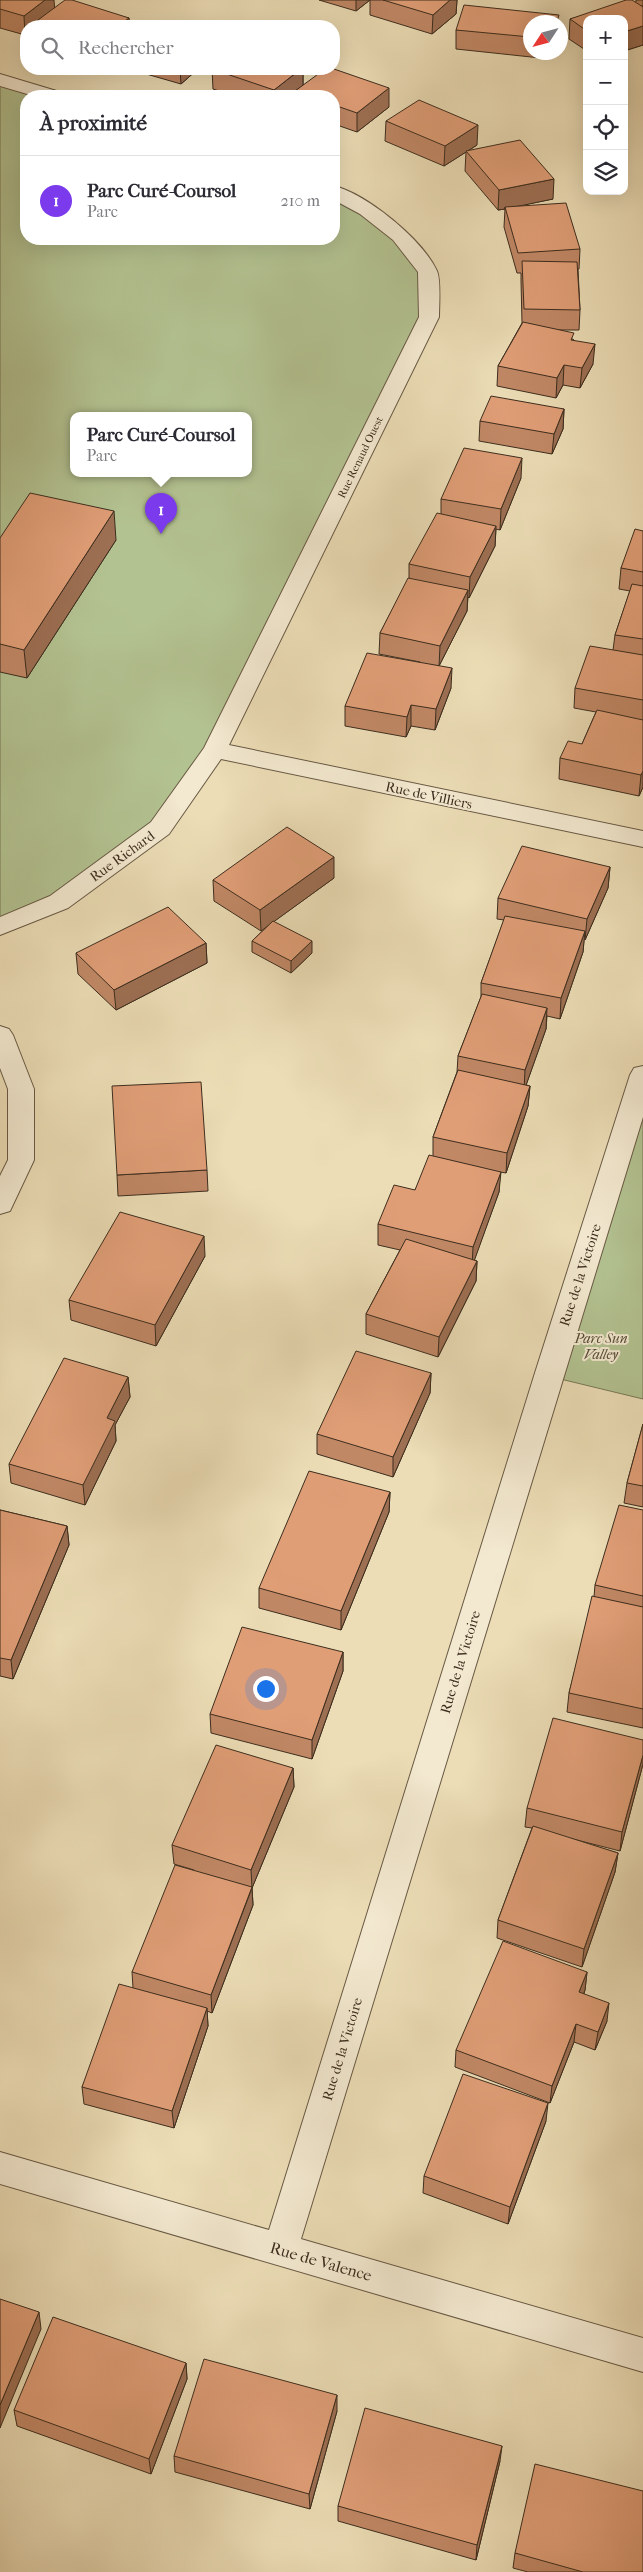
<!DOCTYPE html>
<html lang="fr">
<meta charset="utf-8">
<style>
body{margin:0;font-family:"IM FELL French Canon",serif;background:#f2f2f3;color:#2b2b33}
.controls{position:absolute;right:15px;top:15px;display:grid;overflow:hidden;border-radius:10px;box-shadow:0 5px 20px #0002}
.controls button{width:45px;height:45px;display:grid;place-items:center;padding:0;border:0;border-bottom:1px solid #e1e1e2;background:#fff;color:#2b2b33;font:25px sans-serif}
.compass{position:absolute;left:523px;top:15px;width:45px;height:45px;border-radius:50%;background:#fff;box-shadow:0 5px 20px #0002;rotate:234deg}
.you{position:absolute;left:265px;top:1688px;width:18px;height:18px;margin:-12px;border:4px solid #fff;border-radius:50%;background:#1a73e8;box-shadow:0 0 0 8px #1a73e833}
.badge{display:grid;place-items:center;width:32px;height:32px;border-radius:50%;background:#7c3aed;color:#fff;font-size:16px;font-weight:700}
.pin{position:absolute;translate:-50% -41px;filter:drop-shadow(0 1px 2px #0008)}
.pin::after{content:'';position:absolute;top:26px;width:18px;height:15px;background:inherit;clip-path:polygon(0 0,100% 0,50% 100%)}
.popup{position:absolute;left:70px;top:412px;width:182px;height:65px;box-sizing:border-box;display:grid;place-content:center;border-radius:10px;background:#fff;filter:drop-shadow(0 1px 4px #0005);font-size:16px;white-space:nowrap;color:#7c7c81}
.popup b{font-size:19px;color:#2b2b33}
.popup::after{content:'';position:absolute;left:50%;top:100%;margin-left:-10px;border:10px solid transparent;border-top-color:#fff}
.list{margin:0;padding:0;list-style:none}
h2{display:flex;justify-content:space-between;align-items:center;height:65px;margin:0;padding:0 20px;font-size:21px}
h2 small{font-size:16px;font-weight:400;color:#7c7c81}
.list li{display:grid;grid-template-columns:32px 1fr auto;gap:15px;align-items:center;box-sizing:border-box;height:90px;padding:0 20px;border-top:1px solid #e1e1e2}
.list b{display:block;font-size:19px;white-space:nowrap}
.list p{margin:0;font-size:16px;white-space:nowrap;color:#7c7c81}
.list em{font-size:16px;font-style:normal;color:#7c7c81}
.icon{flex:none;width:28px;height:28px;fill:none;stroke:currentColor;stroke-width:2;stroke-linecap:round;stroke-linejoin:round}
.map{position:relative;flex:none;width:643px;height:2572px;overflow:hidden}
.search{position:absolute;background:#fff;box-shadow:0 5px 20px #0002;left:20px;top:20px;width:320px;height:55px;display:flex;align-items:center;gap:12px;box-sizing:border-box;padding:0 18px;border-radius:20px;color:#7c7c81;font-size:19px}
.panel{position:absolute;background:#fff;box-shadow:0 5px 20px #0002;left:20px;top:90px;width:320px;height:155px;border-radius:20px}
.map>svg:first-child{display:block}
</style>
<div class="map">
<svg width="643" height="2572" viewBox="0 0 643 2572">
<rect width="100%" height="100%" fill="#ecddb6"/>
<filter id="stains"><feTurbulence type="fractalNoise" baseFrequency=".004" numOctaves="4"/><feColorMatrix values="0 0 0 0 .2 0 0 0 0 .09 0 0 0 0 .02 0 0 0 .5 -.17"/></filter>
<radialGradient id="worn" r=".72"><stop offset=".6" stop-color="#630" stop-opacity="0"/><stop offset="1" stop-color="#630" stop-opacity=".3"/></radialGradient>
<g fill="#b3c291" stroke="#787858" fill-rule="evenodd">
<path d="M0,80l53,16h-27v143h308v-47l31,18 63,62 1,45 -214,433 -55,78 -101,74 -59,25zM74,415h174v58h-174z"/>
<path d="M643,1087v312l-95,-23z"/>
</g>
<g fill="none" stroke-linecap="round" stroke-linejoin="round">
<defs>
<g id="street">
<path d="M0,74l60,18 2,4h-28l-34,-10z"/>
<path d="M334,186c33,8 89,54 103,85 4,9 2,35 2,46l-210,428 414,86v16l-422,-88 -52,75 -101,74 -68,27v-18l50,-21 101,-74 53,-74 215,-431 -1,-45 -25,-32 -33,-26 -26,-14z"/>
<path d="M0,1026l9,3 4,6 21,54v71l-24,51 -10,3v-38l8,-16v-71l-8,-21z"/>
<path d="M643,1066v51l-342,1122 342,99v34l-643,-188v-32l269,78 265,-854 96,-301 4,-7z"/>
</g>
</defs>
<use href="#street" stroke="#685944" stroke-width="2"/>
<use href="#street" fill="#f3e9d0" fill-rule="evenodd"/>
</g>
<g fill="#c18866" stroke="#3c2d1e">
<path d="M0,0l129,18v8h-103v9h-1l-25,-7z"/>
<path d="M319,0h51l-14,11z"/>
<path d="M370,0h87l-1,14 -24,20 -62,-19z"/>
<path d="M636,0h7v6h-2l2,1v38l-19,6v-32h-37v32l-18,-12 1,-20 66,-17z"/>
<path d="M530,22v30h22l-2,7 -94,-10v-19z"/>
<path d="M129,69h69l-17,15z"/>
<path d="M212,69h91v16l86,22 -32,25 -23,-8v-28h-39v-3l-5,3h-55l-22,-7z"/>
<path d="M386,121l91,24 -9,6 85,48 -35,7 62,43 -1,20h-1l2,41 -1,20h-20l15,10 19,24 -13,24 -17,-3 -7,13 -59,-12 1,-20 24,-43 -1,-42v-8h-4l-13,-46 1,-18 -7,1 -33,-39 1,-19 -22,14 -59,-25z"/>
<path d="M564,409l-1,20 -11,25 -73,-13 1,-20z"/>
<path d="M521,478l-21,52 -4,-1 -1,17 -26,52 -1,-1 -1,14 -28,55 12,22 -16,42 -24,-4 -5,11 -61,-11v-20l75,-44 -41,-8 1,-21 29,-55v-14l32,-50v-15z"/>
<path d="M643,531v256l-4,9 -80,-17 1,-21 22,-14 14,-32 -22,-4 1,-20 38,-38 2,-15 15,-44 -11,-2 2,-21z"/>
<path d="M0,538l116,2 -89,138 -27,-6z"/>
<path d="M610,867l-2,21 -23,52 -1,-1 -1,13 -23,67 -13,-3 -1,13 -20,56 4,1 -2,20 -22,67 -6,-1 -1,20 -25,68 3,1 -1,20 -38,76 -72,-23v-20l34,-64 -22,-5v-21l37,-34 18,-34v-19l24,-65 1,-16 23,-59v-14l23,-63 -7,-1 1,-21z"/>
<path d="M334,878l-61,44 39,31 -21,20 -39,-21v-11l19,-18 -10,8 -47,-30 -1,-21z"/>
<path d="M206,943l1,20 -91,47 -38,-36 -2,-21z"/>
<path d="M207,1170l1,21 -90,5 -1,-21z"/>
<path d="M205,1256l-49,90 -85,-26 -2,-20z"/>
<path d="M431,1373l-1,20 -37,84 -76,-23v-20z"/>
<path d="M128,1377l2,20 -15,28 1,16 -31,64 -74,-22 -2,-19z"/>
<path d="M643,1424v83l-19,-4 3,-20z"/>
<path d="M390,1492l-1,20 -48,118 -82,-22v-20z"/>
<path d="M0,1510l67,16 2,19 -56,134 -13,-3z"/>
<path d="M643,1510v218l-76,-16 2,-19 25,-96 1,-12z"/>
<path d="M343,1652v19l-31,88 -101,-26 -1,-19z"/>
<path d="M643,1740v24l-23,87 -51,-13 49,15 -3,19 -33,95 -85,-29 1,-18 34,-92 -7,-1 2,-19z"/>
<path d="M293,1768l1,19 -42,101 1,17 -41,108 -5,-2 1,15 -34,102 -90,-24 -2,-17 51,-99 -1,-16 62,-102 -20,-6 -2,-19z"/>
<path d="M587,1972l-2,18 -1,4 23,27 -12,29 -21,-8 -24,61 -95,-36 1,-17z"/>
<path d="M546,2121l-38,103 -85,-31 1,-17z"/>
<path d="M186,2363l1,16 -36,95 -134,-48 -3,-16z"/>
<path d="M337,2411l-27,98 -135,-37 -1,-16z"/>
<path d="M500,2461l-24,99 -138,-39v-15z"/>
<path d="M515,2553l128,19h-115l-15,-4z"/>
</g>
<g fill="#9d6f53" stroke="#3c2d1e">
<path d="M45,0h9l1,13 -17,7v6h-12v9h-1l-1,-19z"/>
<path d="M356,0h14l-14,11z"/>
<path d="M450,0h7l-1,14 -24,20 1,-19z"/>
<path d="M129,18v8h-11z"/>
<path d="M643,26v19l-19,6v-19z"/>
<path d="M180,69h18l-17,15z"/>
<path d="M301,69h2v18l-8,4v2l-5,3h-16v-6z"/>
<path d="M389,88v19l-32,25v-19z"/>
<path d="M478,125l-1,20 -33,21 1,-20z"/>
<path d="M554,179l-1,20 -48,10v-2v2l-7,1 1,-20z"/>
<path d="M595,344l-2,20 -13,24 2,-20z"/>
<path d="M564,365l-1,20 -7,13 1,-20z"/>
<path d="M564,409l-1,20 -11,25 2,-20z"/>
<path d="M522,458l-1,20 -21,52 1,-21z"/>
<path d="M114,511l2,29 -89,138 -3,-28z"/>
<path d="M496,526l-1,20 -26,52 1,-21z"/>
<path d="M468,590l-1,21 -28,55 1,-20z"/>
<path d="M452,668l-1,20 -16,42 1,-21z"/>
<path d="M411,705v21l-5,11 1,-20z"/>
<path d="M643,771v16l-4,9 2,-21z"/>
<path d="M334,857v21l-73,53 -1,-21z"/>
<path d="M610,867l-2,21 -23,52 2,-21z"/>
<path d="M585,931l-2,21 -23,67 1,-21z"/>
<path d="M312,941v12l-21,20v-12z"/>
<path d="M206,943l1,20 -91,47 -2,-20z"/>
<path d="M547,1008l-1,21 -22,62 1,-21z"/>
<path d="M530,1086l-2,20 -22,67 1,-20z"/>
<path d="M501,1172l-2,20 -27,75 1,-20z"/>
<path d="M204,1236l1,20 -49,90 -1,-21z"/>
<path d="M477,1261l-1,20 -38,76 1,-20z"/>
<path d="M431,1373l-1,20 -37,84v-20z"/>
<path d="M128,1377l2,20 -15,28 1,16 -31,64 -2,-20 24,-67z"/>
<path d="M390,1492l-1,20 -48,118v-19z"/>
<path d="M67,1526l2,19 -56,134 -2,-19z"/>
<path d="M343,1652v19l-31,88v-19z"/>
<path d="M643,1755v9l-23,87 2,-19z"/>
<path d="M293,1768l1,19 -42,101 1,17 -41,108 -1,-18 41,-107 -1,-18z"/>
<path d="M618,1853l-3,19 -33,95 2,-18z"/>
<path d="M587,1972l-2,18 -8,20 2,-18z"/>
<path d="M609,2003l-2,18 -12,29 3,-18z"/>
<path d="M207,2008l1,18 -34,102 -2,-17z"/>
<path d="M576,2024l-2,18 -24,61 2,-17z"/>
<path d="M548,2103l-2,18 -38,103 2,-17z"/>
<path d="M39,2312l2,17 -41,99v-23z"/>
<path d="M186,2363l1,16 -36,95 -2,-15z"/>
<path d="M337,2395v16l-27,98 -1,-15z"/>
<path d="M502,2446l-2,15 -24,99 1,-15z"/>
</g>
<g fill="#e09e77" stroke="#3c2d1e">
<path d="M0,0h45l-21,16 -24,-7z"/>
<path d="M65,0h7l57,18 -11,8h-61l-19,-6z"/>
<path d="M383,0h67l-17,15z"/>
<path d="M626,0h6l11,7v19l-19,6v-13h-37v12l-17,-12z"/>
<path d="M464,5l95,10 -2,7h-27v15l-74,-7z"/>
<path d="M148,22l14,4h-19z"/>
<path d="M212,69h89l-27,21z"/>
<path d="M325,69h9l55,19 -32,25 -23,-8v-9h-25l-14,-5z"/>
<path d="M419,100l59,25 -33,21 -59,-25z"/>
<path d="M520,140l34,39 -55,11 -33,-39z"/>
<path d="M566,203l14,46 -62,4 -13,-46z"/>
<path d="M522,261l55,1 3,48 -56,-1z"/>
<path d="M523,322l51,11 -3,7 24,4 -13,24 -18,-3 -7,13 -59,-12z"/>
<path d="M491,396l73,13 -10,25 -74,-13z"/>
<path d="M464,448l58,10 -21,51 -60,-10z"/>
<path d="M30,493l84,18 -90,139 -24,-6v-106z"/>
<path d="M437,513l59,13 -26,51 -61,-13z"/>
<path d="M635,529l8,2v41l-22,-4z"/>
<path d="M408,578l60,12 -28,56 -60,-13z"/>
<path d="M632,584l11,2v53l-28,-4z"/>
<path d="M590,646l53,9v45l-68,-12z"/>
<path d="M367,653l85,15 -16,41 -25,-4 -4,12 -62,-11z"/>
<path d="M597,710l46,10v51l-2,4 -81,-17 8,-17 14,3z"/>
<path d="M287,827l47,30 -74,53 -47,-30z"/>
<path d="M522,846l88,21 -23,52 -89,-21z"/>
<path d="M168,907l38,36 -92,47 -38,-37z"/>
<path d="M505,916l80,15 -24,67 -80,-15z"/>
<path d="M273,921l39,20 -21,20 -39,-20z"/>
<path d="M482,994l65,14 -22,62 -67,-14z"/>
<path d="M458,1070l72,16 -23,67 -74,-16z"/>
<path d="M201,1082l6,88 -90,5 -5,-89z"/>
<path d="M429,1155l72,17 -28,75 -95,-23 16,-39 21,5z"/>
<path d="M120,1212l84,24 -49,89 -86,-25z"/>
<path d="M406,1239l71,22 -38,76 -73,-23z"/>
<path d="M356,1351l75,22 -38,84 -76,-23z"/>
<path d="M64,1358l64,19 -21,41 8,3 -32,64 -74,-21z"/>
<path d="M643,1424v62l-16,-3z"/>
<path d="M309,1471l81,21 -49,119 -82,-23z"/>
<path d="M619,1505l24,5v86l-48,-11z"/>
<path d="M0,1510l67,16 -56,134 -11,-2z"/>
<path d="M592,1596l51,11v102l-74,-16z"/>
<path d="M242,1627l101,25 -31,88 -102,-26z"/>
<path d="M553,1718l90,22v15l-21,77 -95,-24z"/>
<path d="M216,1745l77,23 -42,102 -79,-25z"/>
<path d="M533,1826l85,27 -34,96 -86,-29z"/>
<path d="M175,1865l77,22 -41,108 -79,-23z"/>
<path d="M503,1941l84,31 -8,20 30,11 -11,29 -22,-8 -24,62 -96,-36z"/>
<path d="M119,1984l88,24 -35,103 -90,-24z"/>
<path d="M463,2074l85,29 -38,104 -86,-31z"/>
<path d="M0,2299l39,13 -39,93z"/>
<path d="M53,2317l133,46 -37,96 -135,-49z"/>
<path d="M204,2359l133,36 -28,99 -135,-38z"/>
<path d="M365,2408l137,38 -25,99 -139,-39z"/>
<path d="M535,2464l108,27v81h-60l-68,-19z"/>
</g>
<g text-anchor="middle" stroke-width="4" stroke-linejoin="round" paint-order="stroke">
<g font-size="11" fill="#3c2d1e" stroke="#f3e9d0">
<text transform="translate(360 457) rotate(-64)" y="4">Rue Renaud Ouest</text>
</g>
<g font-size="14" fill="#3c2d1e" stroke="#f3e9d0">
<text transform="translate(429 795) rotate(12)" y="5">Rue de Villiers</text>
<text transform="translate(122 856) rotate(-36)" y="5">Rue Richard</text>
<text transform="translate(580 1275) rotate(-72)" y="5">Rue de la Victoire</text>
<text transform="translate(460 1662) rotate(-73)" y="5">Rue de la Victoire</text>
<text transform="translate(342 2049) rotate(-73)" y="5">Rue de la Victoire</text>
</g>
<g font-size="14" font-style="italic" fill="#544b35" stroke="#f3e9d0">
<text x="601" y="1343">Parc Sun<tspan x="601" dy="16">Valley</tspan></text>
</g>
<g font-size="16" fill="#3c2d1e" stroke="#f3e9d0">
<text transform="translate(321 2261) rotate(16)" y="6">Rue de Valence</text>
</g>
</g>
<rect width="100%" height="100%" filter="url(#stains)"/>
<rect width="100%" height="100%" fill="url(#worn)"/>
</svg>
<div class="controls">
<button>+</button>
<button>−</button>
<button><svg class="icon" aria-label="locate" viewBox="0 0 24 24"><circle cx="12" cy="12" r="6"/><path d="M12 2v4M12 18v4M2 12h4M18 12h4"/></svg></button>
<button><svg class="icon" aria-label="layers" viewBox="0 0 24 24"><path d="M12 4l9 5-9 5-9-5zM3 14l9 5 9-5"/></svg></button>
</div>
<svg class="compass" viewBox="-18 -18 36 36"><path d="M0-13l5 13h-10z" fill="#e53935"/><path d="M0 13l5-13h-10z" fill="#7c7c81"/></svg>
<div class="you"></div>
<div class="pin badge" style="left:161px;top:534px">1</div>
<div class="popup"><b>Parc Curé-Coursol</b>Parc</div>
<div class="search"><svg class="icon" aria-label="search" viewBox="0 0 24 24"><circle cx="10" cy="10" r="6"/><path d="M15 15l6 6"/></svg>Rechercher</div>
<section class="panel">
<h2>À proximité<small></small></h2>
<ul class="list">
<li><span class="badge">1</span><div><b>Parc Curé-Coursol</b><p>Parc</p></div><em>210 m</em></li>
</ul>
</section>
</div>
